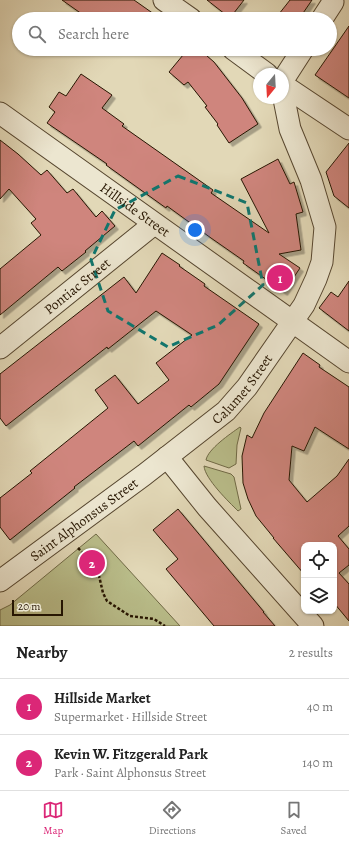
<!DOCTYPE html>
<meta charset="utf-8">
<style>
body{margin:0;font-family:Alegreya,serif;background:#f6f6f6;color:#222}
.controls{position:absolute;right:12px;bottom:12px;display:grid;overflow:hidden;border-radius:8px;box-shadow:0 1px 3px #0004}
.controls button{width:36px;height:36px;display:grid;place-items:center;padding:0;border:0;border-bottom:1px solid #e0e0e0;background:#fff;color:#222;font:20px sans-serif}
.compass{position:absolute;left:253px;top:68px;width:36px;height:36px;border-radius:50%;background:#fff;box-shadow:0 1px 3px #0004;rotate:198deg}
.scale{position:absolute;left:12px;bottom:10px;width:51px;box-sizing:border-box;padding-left:4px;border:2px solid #271602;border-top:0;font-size:11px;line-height:14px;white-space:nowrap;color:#271602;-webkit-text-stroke:3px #ece6d0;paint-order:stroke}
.you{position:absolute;left:195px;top:230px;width:14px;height:14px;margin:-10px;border:3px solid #fff;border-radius:50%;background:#1a73e8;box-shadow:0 0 0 6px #1a73e833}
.badge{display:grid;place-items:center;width:26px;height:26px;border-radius:50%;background:#db2777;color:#fff;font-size:13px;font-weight:700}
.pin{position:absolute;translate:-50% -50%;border:2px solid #fff;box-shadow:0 1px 4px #0006}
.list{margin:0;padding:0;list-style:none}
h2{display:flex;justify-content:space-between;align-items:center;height:52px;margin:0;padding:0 16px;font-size:17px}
h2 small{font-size:13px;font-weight:400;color:#767676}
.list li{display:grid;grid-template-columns:26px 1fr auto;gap:12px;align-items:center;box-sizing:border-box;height:56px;padding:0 16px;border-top:1px solid #e0e0e0}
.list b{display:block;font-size:15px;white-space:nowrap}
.list p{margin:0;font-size:13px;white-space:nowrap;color:#767676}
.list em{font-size:13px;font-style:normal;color:#767676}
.icon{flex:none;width:22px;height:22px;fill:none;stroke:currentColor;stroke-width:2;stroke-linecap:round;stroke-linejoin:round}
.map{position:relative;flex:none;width:349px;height:626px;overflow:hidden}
.search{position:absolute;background:#fff;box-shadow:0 1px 3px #0004;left:12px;right:12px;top:12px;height:44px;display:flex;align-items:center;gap:10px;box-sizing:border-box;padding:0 14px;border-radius:22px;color:#767676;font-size:15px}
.sheet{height:164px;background:#fff}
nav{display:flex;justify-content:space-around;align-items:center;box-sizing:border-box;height:56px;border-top:1px solid #e0e0e0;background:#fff;font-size:11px;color:#767676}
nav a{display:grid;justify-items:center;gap:2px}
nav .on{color:#db2777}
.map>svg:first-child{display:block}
</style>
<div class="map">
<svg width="349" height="626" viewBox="0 0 349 626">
<defs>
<filter id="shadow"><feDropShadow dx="3.5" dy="3.5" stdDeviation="0" flood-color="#0004"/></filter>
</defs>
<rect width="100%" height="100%" fill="#e2d8b7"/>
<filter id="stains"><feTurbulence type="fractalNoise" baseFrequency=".005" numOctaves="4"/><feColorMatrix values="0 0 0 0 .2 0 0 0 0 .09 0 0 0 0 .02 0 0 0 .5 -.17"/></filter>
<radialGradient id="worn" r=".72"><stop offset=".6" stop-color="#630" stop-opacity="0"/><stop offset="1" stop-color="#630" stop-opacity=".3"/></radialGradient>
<g fill="#b9bd8a" stroke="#706a46">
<path d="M240,427l1,1 -4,17 -1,19 -7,4 -23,-8c2,-11 24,-26 34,-33z"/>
<path d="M204,466l27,8 3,3 7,32 -3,2c-9,-9 -33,-32 -34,-45z"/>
<path d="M96,534l84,92h-180v-16l10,-5z"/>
</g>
<g fill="#cf857d" stroke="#271602" filter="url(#shadow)">
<path d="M62,0h72l27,19h-72z"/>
<path d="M207,0h37l-14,18z"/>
<path d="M290,0h22l-13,19h-24z"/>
<path d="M349,26v72l-34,-23z"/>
<path d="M188,49h11l15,13 28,36 16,26 -29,19 -12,-18 1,-1 -13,-17 2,-1 -19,-24 -4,3 -15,-13z"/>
<path d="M81,74l31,21 -10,13 22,16 -2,2 91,64 -2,3 58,40 -28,-54 37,-20 12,25 4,-2 9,30 -7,2 5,36 -22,4 21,14 -16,24 -41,-29 1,-2 -33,-23 -44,-32 -1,2 -60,-43 1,-1 -60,-41 8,-11 -6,-5 10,-15 7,4z"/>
<path d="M0,140l18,14 23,21 6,-5 20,23 6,-4 23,28 6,-6 13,15 -30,25 1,1 -24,19 -4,-4 -58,48v-46l41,-34 -10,-12 5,-4 -27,-30 -9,10z"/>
<path d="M349,143v65l-15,-12 -8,-24z"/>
<path d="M162,253l18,12 -1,1 26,18 -1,2 55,38 -40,60 -28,23 -2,-2 -51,41 -4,-5 -60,46 1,1 -65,52 -10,-13v-29l32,-25 -2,-2 78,-63 -13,-18 20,-15 23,29 31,-24 -13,-17 36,-28 -36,-24 -48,38 -1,-2 -101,79 -6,-8v-44l124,-97 12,16z"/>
<path d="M349,281v50l-30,-23 12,-16 7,5z"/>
<path d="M303,353l17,12 -1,2 30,20v62l-34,-22 -11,24 -12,-5 -3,34 18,22 30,-26 12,-17v67l-11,10 11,13v16l-10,8 10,11v37l-15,-18v-58h-30v29l-31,-36h1l-18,-22 -8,-17 -5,-16 -1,-27 5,-21 5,3 12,-25z"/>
<path d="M178,509l86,103h-1l12,14h-61l-48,-57 12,-10 -25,-29z"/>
</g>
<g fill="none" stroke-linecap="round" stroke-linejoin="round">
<defs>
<g id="minor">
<path d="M164,0l27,19"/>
<path d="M322,19l11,-17"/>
<path d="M233,49l34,25"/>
<path d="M283,80l20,-31"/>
<path d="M283,85l66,44"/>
<path id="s1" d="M0,113l349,249"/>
<path id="s2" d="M0,348l154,-124"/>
<path d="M167,457l40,50 106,119"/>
<path id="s3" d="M0,581l144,-106 82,-64 21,-24 57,-82 12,-26 6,-17 3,-35 -14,-47 -21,-51 -7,-35"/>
</g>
</defs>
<use href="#minor" stroke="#56462f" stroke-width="23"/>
<path stroke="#271602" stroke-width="2.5" stroke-dasharray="3 2" stroke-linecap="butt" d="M78,548l19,19 6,26 4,8 23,15 24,3 11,7"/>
<use href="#minor" stroke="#ece6d0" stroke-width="21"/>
</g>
<path fill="none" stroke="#0f766e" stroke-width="3" stroke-dasharray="8 5" stroke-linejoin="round" d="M178,176l69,27 16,82 -45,40 -50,22 -60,-36 -17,-51 24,-50z"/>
<g text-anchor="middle" stroke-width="3" stroke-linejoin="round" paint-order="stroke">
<g font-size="14" fill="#271602" stroke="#ece6d0">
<text dy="5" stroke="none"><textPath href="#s1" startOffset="166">Hillside Street</textPath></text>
<text dy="5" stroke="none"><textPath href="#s2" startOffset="99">Pontiac Street</textPath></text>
<text dy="5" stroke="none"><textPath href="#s3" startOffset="310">Calumet Street</textPath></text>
<text dy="5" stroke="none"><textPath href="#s3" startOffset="104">Saint Alphonsus Street</textPath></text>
</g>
</g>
<rect width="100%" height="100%" filter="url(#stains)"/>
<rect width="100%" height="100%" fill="url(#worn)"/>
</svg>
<div class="controls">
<button><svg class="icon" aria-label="locate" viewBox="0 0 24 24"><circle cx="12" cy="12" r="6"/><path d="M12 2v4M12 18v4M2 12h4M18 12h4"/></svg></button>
<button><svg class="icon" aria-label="layers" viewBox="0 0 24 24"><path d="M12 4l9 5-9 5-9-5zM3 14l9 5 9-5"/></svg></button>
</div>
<svg class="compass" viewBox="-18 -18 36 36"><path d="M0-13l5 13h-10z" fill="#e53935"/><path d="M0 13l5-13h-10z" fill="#767676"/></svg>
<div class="scale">20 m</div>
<div class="you"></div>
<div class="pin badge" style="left:280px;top:278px">1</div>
<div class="pin badge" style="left:92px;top:563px">2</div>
<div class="search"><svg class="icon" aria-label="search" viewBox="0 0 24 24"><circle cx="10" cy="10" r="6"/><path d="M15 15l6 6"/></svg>Search here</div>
</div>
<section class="sheet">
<h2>Nearby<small>2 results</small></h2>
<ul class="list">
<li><span class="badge">1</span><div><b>Hillside Market</b><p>Supermarket · Hillside Street</p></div><em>40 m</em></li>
<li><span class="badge">2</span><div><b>Kevin W. Fitzgerald Park</b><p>Park · Saint Alphonsus Street</p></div><em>140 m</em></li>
</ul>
</section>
<nav>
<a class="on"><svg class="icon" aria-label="map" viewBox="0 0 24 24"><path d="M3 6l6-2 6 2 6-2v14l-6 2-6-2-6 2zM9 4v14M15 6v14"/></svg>Map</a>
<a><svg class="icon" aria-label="directions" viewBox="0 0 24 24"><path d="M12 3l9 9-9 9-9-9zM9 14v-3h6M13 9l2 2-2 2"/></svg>Directions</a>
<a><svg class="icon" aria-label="saved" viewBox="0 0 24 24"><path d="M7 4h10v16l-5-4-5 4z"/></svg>Saved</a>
</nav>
